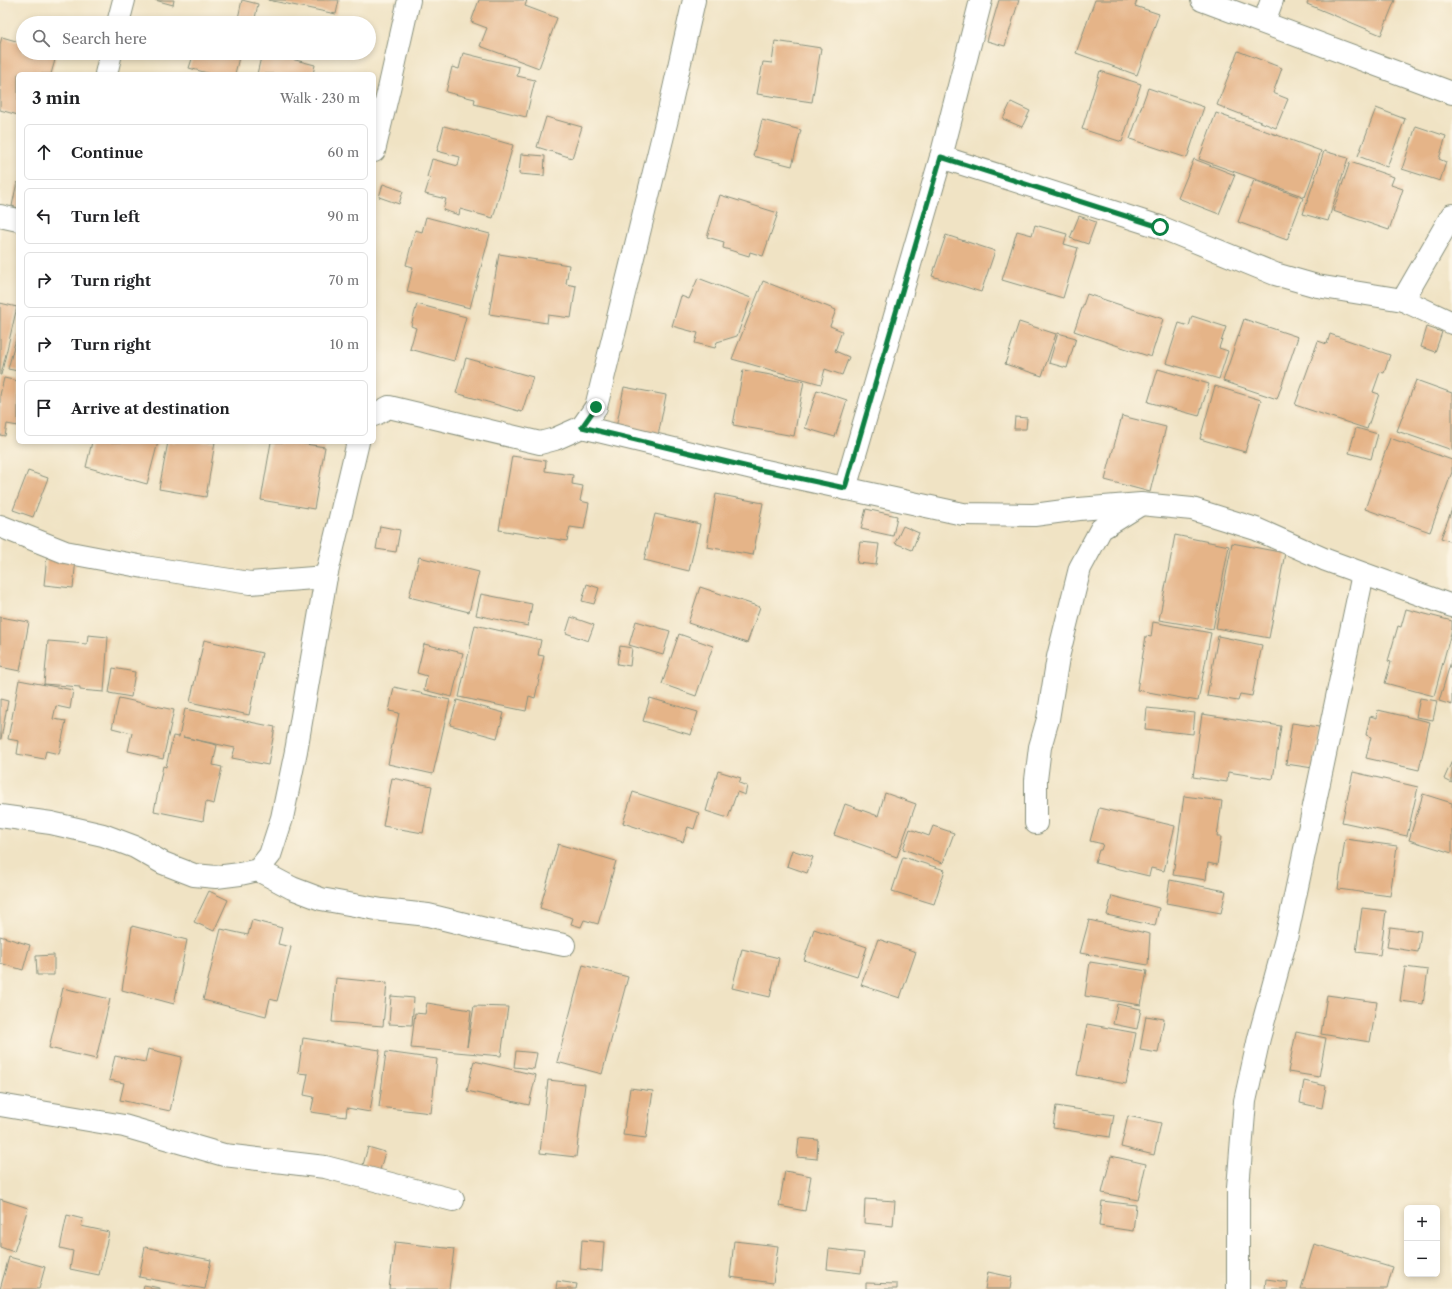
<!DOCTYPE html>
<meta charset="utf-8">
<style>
body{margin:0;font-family:"Libre Caslon Text",serif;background:#f2f2f2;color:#202124}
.controls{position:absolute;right:12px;bottom:12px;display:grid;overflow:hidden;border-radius:6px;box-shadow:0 2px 6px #0003}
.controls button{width:36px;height:36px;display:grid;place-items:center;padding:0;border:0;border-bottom:1px solid #e0e0e0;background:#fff;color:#202124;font:20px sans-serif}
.stop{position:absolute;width:12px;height:12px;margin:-9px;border:3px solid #0b8043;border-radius:50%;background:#fff}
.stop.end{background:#0b8043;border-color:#fff;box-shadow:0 1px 4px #0008}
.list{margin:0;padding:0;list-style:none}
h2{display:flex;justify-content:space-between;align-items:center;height:52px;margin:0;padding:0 16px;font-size:17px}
h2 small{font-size:13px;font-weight:400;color:#757577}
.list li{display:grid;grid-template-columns:26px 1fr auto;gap:12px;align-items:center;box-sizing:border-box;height:56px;margin:0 8px 8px;padding:0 8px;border:1px solid #e0e0e0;border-radius:6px}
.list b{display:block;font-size:15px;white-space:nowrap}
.list em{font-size:13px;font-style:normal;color:#757577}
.icon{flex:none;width:22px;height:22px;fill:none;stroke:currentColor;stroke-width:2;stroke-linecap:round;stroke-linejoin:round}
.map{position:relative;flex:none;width:1452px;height:1289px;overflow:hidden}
.search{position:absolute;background:#fff;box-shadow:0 2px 6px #0003;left:16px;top:16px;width:360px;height:44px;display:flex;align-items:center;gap:10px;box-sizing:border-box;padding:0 14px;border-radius:22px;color:#757577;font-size:15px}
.panel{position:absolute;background:#fff;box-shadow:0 2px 6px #0003;left:16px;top:72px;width:360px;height:372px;border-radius:6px}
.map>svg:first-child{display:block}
</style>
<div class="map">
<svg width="1452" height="1289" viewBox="0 0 1452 1289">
<rect width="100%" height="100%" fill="#fcf5e5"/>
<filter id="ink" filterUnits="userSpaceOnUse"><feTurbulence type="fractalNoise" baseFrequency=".025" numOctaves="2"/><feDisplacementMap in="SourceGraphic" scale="8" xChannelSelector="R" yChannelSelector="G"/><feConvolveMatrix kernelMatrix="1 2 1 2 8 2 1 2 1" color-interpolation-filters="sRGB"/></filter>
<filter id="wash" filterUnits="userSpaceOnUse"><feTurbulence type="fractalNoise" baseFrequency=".012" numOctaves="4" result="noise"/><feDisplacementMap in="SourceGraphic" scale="16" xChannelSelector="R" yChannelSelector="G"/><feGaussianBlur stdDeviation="0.9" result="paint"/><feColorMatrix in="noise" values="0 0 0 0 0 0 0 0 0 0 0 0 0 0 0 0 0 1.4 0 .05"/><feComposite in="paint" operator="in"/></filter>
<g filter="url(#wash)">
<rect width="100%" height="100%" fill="#f0e3c4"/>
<g id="blocks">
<g fill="#e5b488">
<path d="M155,0h19l-1,5z"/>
<path d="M242,0l16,4 -4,19h-17z"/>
<path d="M268,0h71l-3,14z"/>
<path d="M479,0h48l-2,6 32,12 -18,50 -59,-22 7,-18 -16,-6z"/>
<path d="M999,0h20l-14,46 -18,-5z"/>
<path d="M1095,0h42l-2,6 24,8 -22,61 -61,-22z"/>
<path d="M1309,0h86l-14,35 -74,-31z"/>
<path d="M203,18l15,5h-16z"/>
<path d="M2,37l21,6v10h34l-6,21h-33v41l-18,-5v-66z"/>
<path d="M775,41l46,7 -9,54 -55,-8 6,-32 9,1z"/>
<path d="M1238,51l44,17 -9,25 15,6 -12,29 -59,-23z"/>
<path d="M184,53h56l-5,21h-24l-22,-6 4,-12z"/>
<path d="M262,53h6l47,12 -2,9h-56z"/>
<path d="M463,53l56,14 -2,9 18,4 -9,37 -52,-13 1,-5 -29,-7 6,-25 7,2z"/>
<path d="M1100,71l41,13 -19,58 -40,-13z"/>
<path d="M1148,88l56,19 -17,51 -57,-19z"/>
<path d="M1011,102l19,9 -8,16 -19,-8z"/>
<path d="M1376,108l29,11 -18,48 -29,-11z"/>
<path d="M1216,113l105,38 -16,46 -106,-38z"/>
<path d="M546,117l36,10 -10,31 -35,-11z"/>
<path d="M762,120l39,10 -9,36 -39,-10z"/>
<path d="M444,126l69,19 -20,73 -33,-9 -1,6 -16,-5 3,-11 -21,-5 5,-16 -3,-1 5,-18 26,7 2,-9 -23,-6z"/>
<path d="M1416,126l30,10 -7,23 7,3 -6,19 -38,-12z"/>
<path d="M1324,151l24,7 -20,63 -25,-7z"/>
<path d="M521,154l24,2 -1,20 -25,-2z"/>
<path d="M1194,159l41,16 -16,39 -41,-16z"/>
<path d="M1350,162l44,15 -3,8 12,4 -14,41 -56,-19z"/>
<path d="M1254,180l49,18 -16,42 -49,-18z"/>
<path d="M17,182l1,1v25l-6,-2z"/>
<path d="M383,184l20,7 -4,13 -20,-7z"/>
<path d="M720,195l58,18 -15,43 -13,-4 -1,4 -26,-8 1,-6 -17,-5z"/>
<path d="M1079,216l17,6 -8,22 -18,-6z"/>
<path d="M426,217l64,17 -20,74 -63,-16 6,-25 -7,-2 9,-35 7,2z"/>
<path d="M1035,225l32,9 -3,10 14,4 -15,50 -61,-18 15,-49 15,4z"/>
<path d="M946,235l49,16 -14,41 -49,-16z"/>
<path d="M499,254l70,11 -3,19 10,2 -5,32 -23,-3 -1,8 -58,-9z"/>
<path d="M698,278l53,20 -14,38 -20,6 -2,6 -20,-5 3,-10 -26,-7 9,-30 8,3z"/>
<path d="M763,281l73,29 -6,16 12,5 -7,20 14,6 -7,18 -17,-6 -4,15 -89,-25z"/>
<path d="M1087,294l76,25 -12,38 -77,-26z"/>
<path d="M0,303l17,4 -16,68h-1z"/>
<path d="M417,304l49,13 -12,44 -44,-12 6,-21 -5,-2z"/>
<path d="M1192,316l34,11 -7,21 9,3 -9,28 -53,-16 13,-40 10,3z"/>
<path d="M1244,319l54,18 -21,62 -54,-18z"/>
<path d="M1019,322l37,12 -14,42 -37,-12z"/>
<path d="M1427,327l15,5 -7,20 -14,-5z"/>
<path d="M1058,333l18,5 -9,30 -18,-5z"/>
<path d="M1330,334l60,21 -6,18 -4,-1 -7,20 6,2 -12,35 -72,-24 23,-64 9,3z"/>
<path d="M17,335h1v36l-10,-2z"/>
<path d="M466,358l67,19 -11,35 -66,-19z"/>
<path d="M1158,369l51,15 -10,32 -51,-14z"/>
<path d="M743,370l61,11 -10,55 -61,-11z"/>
<path d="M4,378l14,3v45l-11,-2 -2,12 -5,-1v-40z"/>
<path d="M1416,380l36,13v57l-55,-19z"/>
<path d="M1215,386l46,14 -16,52 -45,-13z"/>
<path d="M624,387l42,8 -8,41 -42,-8z"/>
<path d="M817,390l30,10 -12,37 -30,-9z"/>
<path d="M1122,416l44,11 -16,65 -45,-12z"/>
<path d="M1015,417l12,1 -1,11h-12z"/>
<path d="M1356,428l22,6 -7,25 -22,-6z"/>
<path d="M1390,438l62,22v12l-22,60 -65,-23z"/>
<path d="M92,442h66l-11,42 -61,-17z"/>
<path d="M168,442h47l-9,55 -47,-8z"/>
<path d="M271,442h21l33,5 -11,62 -53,-9z"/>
<path d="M512,456l34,5 -1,10 28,4 -1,9 11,2 -3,15 9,2 -5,26 -14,-2 -3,14 -68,-11z"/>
<path d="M28,471l20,7 -15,39 -20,-7z"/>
<path d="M716,494l47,9 -10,52 -46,-8z"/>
<path d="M866,509l31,7 -4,20 -32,-7z"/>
<path d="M1452,509v33l-11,-4z"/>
<path d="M655,514l45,10 -11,47 -45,-11z"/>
<path d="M380,526l20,4 -4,22 -20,-3z"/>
<path d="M903,526l16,7 -7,17 -17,-7z"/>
<path d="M1175,535l54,11 -16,83 -54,-9z"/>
<path d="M860,542l19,2 -3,21 -19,-2z"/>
<path d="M1232,543l53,10 -16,85 -53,-10z"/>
<path d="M47,556l29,3 -3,29 -29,-3z"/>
<path d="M419,557l60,15 -10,40 -60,-15z"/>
<path d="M587,584l12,4 -5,16 -12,-3z"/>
<path d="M700,587l60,20 -13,36 -59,-20z"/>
<path d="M481,594l51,10 -4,22 -52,-11z"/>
<path d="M1406,609l46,12v8l-18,67 -49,-13 6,-21 -3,-1 10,-35 3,1z"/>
<path d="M0,617l29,5 -9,49 -20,-4z"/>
<path d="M571,617l23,8 -6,16 -22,-8z"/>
<path d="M636,621l34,10 -7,24 -34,-10z"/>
<path d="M1153,622l58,11 -13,68 -61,-11 9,-54 5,1z"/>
<path d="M475,625l66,15 -3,15 6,1 -9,42 -6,-2 -3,15 -67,-14z"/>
<path d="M679,634l34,12 -17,50 -34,-12z"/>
<path d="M88,635l20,2 -4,55 -24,-2v-3l-36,-3 4,-43 39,3z"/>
<path d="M1218,636l44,9 -10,51 -12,-2 -2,7 -31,-5z"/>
<path d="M204,640l58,13 -13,62 -59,-13z"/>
<path d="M424,644l39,9 -11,44 -28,-7 3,-14 -10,-3z"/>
<path d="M620,646l12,2 -2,18 -13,-2z"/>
<path d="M1452,658v47l-13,-4z"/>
<path d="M113,668l22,4 -4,25 -22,-4z"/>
<path d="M19,680l54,10 -3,19 -14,-3 -3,13 13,2 -7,33 -13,-3 -2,8 -27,-5 2,-13 -11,-2z"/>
<path d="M394,687l56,13 -17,74 -45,-10 11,-51 -10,-2z"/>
<path d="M119,698l55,12 -11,49 -35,-8 4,-18 -20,-5z"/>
<path d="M650,698l48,14 -7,23 -48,-14z"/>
<path d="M1420,698l17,3 -4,19 -17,-3z"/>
<path d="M0,699l8,2 -7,38h-1z"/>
<path d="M457,700l47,13 -7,25 -47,-13z"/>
<path d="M1147,708l48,5 -2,21 -48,-5z"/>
<path d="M185,709l90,18 -7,38 -36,-7 3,-10 -52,-11 34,8 -4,20 9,2 -8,37 -8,-2 -3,19 -49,-10 9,-45 3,1 7,-31 6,1z"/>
<path d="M1378,710l52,12 -11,48 -53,-12 5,-21 -5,-2 4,-19 7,2z"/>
<path d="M1202,714l79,12 -8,53 -45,-7 -1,10 -34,-5z"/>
<path d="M1292,723l27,4 -6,41 -27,-4z"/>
<path d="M1452,761v22l-8,-4z"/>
<path d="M718,771l23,7 -2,5 8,3 -2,9 -8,-3 -9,26 -22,-7z"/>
<path d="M1353,772l65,15 -11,49 -65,-14z"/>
<path d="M392,778l40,8 -9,47 -40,-7z"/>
<path d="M633,792l66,21 -5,16 -6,-2 -5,15 -60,-19z"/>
<path d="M885,793l31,11 -19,53 -63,-22 11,-31 33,12z"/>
<path d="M1423,794l29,9v50l-43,-13z"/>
<path d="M1184,796l38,5 -5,36h4l-4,28 -9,-2 -2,17 -33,-5z"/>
<path d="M1099,808l76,18 -11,45 -13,-3 -2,8 -54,-13 4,-13h2l2,-6 -13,-3z"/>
<path d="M933,826l21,7 -11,30 -40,-14 7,-20 19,7z"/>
<path d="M1345,839l52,7 -7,50 -52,-7z"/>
<path d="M558,844l58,17 -18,63 -14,-4 -3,7 -10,-3 2,-6 -33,-10z"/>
<path d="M792,850l21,7 -6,16 -20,-7z"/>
<path d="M903,857l42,13 -11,34 -42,-13z"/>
<path d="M1170,880l56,11 -5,22 -55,-10z"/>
<path d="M209,891l19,9 -14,31 -20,-9z"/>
<path d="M1112,896l47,12 -4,18 -48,-11z"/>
<path d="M1362,908l24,3 -6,44 -24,-3z"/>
<path d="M252,920l30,8 -4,16 13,3 -14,54 -7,-2 -4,17 -63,-16 18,-71 27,6z"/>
<path d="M1089,920l61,14 -2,31 -68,-12z"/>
<path d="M132,926l55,14 -13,64 -52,-14z"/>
<path d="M1390,927l31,4 -3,21 -31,-5z"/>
<path d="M814,929l53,18 -10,30 -53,-17z"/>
<path d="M0,936l30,9 -7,25 -23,-7z"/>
<path d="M878,939l38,13 -16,46 -39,-13z"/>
<path d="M742,949l37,9 -9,39 -38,-9z"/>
<path d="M54,955v20h-17l-1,-19z"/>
<path d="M1090,962l57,9 -6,34 -56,-9z"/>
<path d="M583,965l45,12 -26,97 -45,-12z"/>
<path d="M1405,967l23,3 -5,34 -23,-3z"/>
<path d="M336,978l51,5 -4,43 -51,-4z"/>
<path d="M63,988l47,11 -14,60 -47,-11z"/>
<path d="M1327,995l50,7 -7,40 -49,-8z"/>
<path d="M391,996l23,2 -2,27 -23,-1z"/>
<path d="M427,1003l44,7 -4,37 7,-41 34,1 -7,49 -90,-8 4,-35 10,1z"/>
<path d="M1117,1004l24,5 -4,20 -24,-5z"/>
<path d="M1146,1016l18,3 -6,34 -18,-3z"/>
<path d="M1087,1024l49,9 -10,51 -49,-9z"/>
<path d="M1296,1032l30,6 -7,39 -31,-5z"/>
<path d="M303,1038l77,12 -10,62 -23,-4 -1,9 -35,-5 3,-15 -10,-2 4,-21 -10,-1z"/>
<path d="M148,1049l34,8 -12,54 -50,-11 4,-17 -15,-3 6,-24 30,6z"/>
<path d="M516,1051l21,2 -3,16 -20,-2z"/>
<path d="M386,1052l51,7 -6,54 -52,-6z"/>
<path d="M474,1061l62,14 -7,30 -62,-14z"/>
<path d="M548,1080l37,4 -9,73 -36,-4z"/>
<path d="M1304,1081l22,5 -4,22 -22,-5z"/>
<path d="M630,1088l23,3 -7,47 -23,-3z"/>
<path d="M1056,1106l58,9 -4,22 -57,-9z"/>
<path d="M1128,1116l33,7 -7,32 -33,-8z"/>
<path d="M799,1138l19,2 -1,19 -20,-2z"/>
<path d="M368,1147l17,5 -5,18 -17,-5z"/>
<path d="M1111,1156l35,8 -8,36 -36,-7z"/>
<path d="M785,1171l26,5 -6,35 -26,-5z"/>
<path d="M0,1199l28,9 -14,44 -14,-5z"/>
<path d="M865,1199l30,2 -2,25 -29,-3z"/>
<path d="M1102,1201l34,4 -3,26 -34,-5z"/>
<path d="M67,1215l16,4 -2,7 28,6 -10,43 -29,-6 3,-18 -13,-3z"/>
<path d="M582,1240l22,2 -2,29 -22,-2z"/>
<path d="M734,1241l44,5 -5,37 -43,-6z"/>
<path d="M395,1242l59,7 -5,40h-60z"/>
<path d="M1314,1244l79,23 -6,22h-86z"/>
<path d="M145,1247l66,13 -6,29 -66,-12z"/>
<path d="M829,1249l35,4 -3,20 -34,-4z"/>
<path d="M9,1257l36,10 -6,22h-39z"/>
<path d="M988,1272l24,5 -2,12h-25z"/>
<path d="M1266,1279l22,3 -1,7h-22z"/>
<path d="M557,1281l20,3 -1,5h-20z"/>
<path d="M866,1283l31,1v5h-31z"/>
<path d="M144,1285l16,3v1h-17z"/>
</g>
</g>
</g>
<g filter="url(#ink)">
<use href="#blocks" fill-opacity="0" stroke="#88907c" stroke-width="1"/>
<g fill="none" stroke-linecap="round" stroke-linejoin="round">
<defs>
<g id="minor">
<path d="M1202,0l250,93"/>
<path d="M1264,22l8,-22"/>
<path d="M118,23l6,-23"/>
<path d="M106,74l5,-21"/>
<path d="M374,151l15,-62 20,-89"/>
<path d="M941,157l219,70 115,47 42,12 86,14 49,23"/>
<path d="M0,216l18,4"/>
<path d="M1403,300l49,-85"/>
<path d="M374,415l15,-8 151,36 15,-4 27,-12 14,-20 73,-296 25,-111"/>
<path d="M582,427l179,43 202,44 71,1 45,-6 62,-5 51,5 64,20 70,31 126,46"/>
<path d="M845,489l96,-332 40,-157"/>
<path d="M0,526l65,26 79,15 106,16 76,-6"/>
<path d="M0,816l51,7 52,12 32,12 28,16 31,12 22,2 24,-3 18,-4 12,-15 12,-37 14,-67 30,-174 32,-135"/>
<path d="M1036,823v-43l4,-33 8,-28 10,-62 22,-89 21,-39 37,-23"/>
<path d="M258,870l34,18 29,11 61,11 46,5 57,14 79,16"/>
<path d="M0,1105l124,21 100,29 101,12 128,33"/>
<path d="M1238,1289v-101l7,-87 14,-63 27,-99 77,-365"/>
</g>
</defs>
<use href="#minor" stroke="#88907c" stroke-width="24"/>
<use href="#minor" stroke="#fff" stroke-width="22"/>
</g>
</g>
<g fill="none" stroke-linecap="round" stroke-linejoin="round" filter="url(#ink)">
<path stroke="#0b8043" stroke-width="5" d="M596,407l-14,20 179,43 84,18 96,-331 219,70"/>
</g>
</svg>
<div class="controls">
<button>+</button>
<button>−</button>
</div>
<div class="stop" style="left:1160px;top:227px"></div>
<div class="stop end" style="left:596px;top:407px"></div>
<div class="search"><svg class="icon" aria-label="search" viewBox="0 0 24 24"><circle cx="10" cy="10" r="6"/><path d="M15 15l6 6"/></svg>Search here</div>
<section class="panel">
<h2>3 min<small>Walk · 230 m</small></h2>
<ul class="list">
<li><svg class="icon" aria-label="ahead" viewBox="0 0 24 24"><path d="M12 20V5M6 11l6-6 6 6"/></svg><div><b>Continue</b></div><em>60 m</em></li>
<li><svg class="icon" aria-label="left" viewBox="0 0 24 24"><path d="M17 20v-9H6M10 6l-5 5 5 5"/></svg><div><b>Turn left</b></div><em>90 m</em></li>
<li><svg class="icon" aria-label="right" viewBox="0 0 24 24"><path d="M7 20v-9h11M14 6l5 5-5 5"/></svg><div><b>Turn right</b></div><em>70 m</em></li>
<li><svg class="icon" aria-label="right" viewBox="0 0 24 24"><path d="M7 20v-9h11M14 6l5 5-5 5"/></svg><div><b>Turn right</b></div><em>10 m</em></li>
<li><svg class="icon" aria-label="arrive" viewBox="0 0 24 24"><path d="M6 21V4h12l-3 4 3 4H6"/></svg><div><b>Arrive at destination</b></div></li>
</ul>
</section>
</div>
